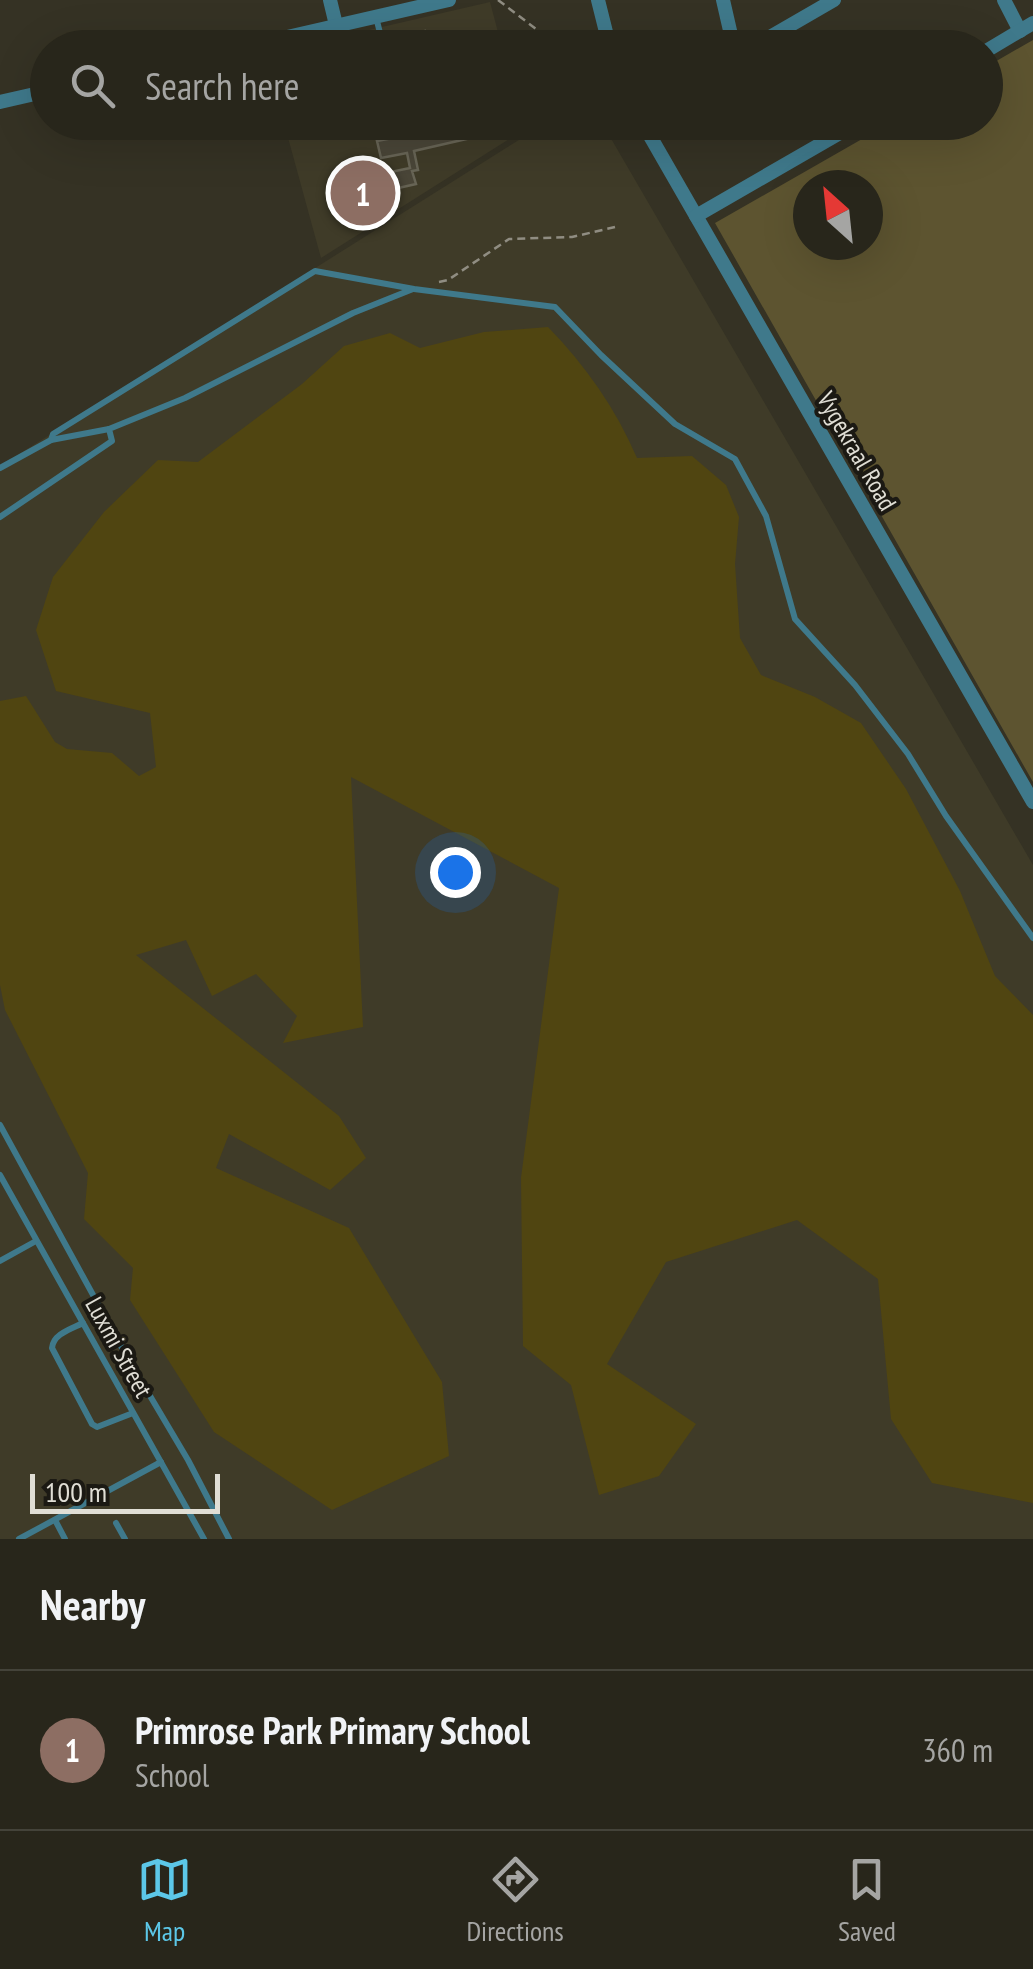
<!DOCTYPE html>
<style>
body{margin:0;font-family:"PT Sans Narrow",sans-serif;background:#343228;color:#f1f3f6}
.compass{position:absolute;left:793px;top:170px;width:90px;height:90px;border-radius:50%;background:#28261b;box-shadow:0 10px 40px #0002;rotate:333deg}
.scale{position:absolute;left:30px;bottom:25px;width:190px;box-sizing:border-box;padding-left:10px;border:5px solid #e0ded5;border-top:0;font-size:28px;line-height:35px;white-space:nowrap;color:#e0ded5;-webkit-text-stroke:8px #1b1913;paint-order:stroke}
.you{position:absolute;left:455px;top:872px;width:35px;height:35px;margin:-25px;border:8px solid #fff;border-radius:50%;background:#1a73e8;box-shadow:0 0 0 15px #1a73e833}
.badge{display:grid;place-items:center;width:65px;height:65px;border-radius:50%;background:#5cc7e8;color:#fff;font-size:32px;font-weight:700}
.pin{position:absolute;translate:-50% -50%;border:5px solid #fff;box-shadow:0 2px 10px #0006}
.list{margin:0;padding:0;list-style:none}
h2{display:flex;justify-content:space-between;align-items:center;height:130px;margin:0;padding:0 40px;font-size:42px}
h2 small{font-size:32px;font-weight:400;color:#a5a5a3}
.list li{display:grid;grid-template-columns:65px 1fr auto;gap:30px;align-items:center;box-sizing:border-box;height:160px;padding:0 40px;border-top:2px solid #44433a}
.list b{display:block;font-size:38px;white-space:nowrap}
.list p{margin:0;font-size:32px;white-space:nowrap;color:#a5a5a3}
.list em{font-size:32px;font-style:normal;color:#a5a5a3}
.icon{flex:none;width:55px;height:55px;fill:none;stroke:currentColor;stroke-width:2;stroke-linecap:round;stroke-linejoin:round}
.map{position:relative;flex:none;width:1033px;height:1539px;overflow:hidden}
.search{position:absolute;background:#28261b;box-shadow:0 10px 40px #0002;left:30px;right:30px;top:30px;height:110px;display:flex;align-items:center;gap:25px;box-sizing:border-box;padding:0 35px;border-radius:55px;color:#a5a5a3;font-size:38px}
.sheet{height:290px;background:#28261b}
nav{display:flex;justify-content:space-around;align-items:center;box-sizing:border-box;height:140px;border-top:2px solid #44433a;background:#28261b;font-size:28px;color:#a5a5a3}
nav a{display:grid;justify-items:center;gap:5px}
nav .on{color:#5cc7e8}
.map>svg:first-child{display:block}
</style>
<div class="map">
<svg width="1033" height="1539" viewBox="0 0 1033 1539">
<rect width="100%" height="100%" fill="#353224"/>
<g fill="#3f3b28">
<path d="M490,2l12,45 -211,1z"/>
<path d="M523,122l2,7 -204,129 -37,-135z"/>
<path d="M546,123h56l431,742v674h-1033v-1073z"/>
</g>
<path fill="#5d5430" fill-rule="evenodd" d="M1033,40v742l-318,-559 175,-100 96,-1v-55zM808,185h60v60h-60z"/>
<path fill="#504511" d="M548,327c38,39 68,82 89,131l55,-2 34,29 13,32 -4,47 5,74 21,37 54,22 46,26 45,66 54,102 35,85 38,39v488l-101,-20 -41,-64 -13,-140 -81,-59 -131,42 -59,102 89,60 -37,52 -60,19 -28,-110 -48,-39 -2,-168 38,-290 -208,-111 12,250 -80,16 14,-27 -41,-42 -44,22 -26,-56 -50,15 203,161 27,42 -36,32 -101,-56 -13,34 133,60 93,154 7,74 -117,54 -118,-78 -84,-132 3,-32 -49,-49 4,-46 -83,-163 -5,-25v-284l26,-5 29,46 12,7 45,4 27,23 17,-9 -6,-54 -94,-22 -20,-61 17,-53 51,-65 54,-52 40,2 104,-78 42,-38 46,-13 30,15 64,-16z"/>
<g fill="#4a4638" stroke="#686556" stroke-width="2.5">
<path d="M425,31l4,17h-54l-1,-5z"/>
<path d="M372,122h35l3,12 47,-12h38l2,10 -83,19 4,19 -6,1 4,13 -31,7 -4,-17 29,-6 -3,-15 -26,5 -4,-17 26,-5 -2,-11 -28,4z"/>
</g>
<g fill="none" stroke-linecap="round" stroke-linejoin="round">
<g stroke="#908d82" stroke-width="2.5" stroke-dasharray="8 5" stroke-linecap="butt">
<path d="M498,0l63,48"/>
<path d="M439,282l9,-2 61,-41 63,-2 43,-10"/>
</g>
<g stroke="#3f798b" stroke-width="6">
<path d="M376,17l5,20"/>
<path d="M51,440l2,-6 262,-163 99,18 141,18 46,48 74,69 60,35 31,57 29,103 60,66 53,69 38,62 87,122"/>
<path d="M0,468l51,-28 58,-11"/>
<path d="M0,517l112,-76 -3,-12 76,-31 168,-85 60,-24"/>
<path d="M0,1125l127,232 61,103 41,79"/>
<path d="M0,1175l204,364"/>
<path d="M0,1261l36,-20"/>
<path d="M83,1323c-12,6 -30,11 -31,25l40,76 5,3 36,-14"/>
<path d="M55,1520l10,19"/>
<path d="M116,1523l9,16"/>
<path d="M19,1539l142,-77"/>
</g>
<g stroke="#3f798b" stroke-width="14">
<path d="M330,0l6,25"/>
<path d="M598,0l12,48"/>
<path d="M723,0l11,48"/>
<path d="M1004,0l16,31"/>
<path d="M239,48l210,-48"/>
<path d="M751,48l83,-48"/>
<path d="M986,51l47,-28"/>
<path d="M0,102l48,-11"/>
<path d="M642,122l391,680"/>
<path d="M696,216l163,-94"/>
</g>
</g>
<g text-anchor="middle" stroke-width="8" stroke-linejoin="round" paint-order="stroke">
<g font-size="25" fill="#e0ded5" stroke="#1b1913">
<text transform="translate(857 451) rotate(60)" y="9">Vygekraal Road</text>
<text transform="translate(119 1347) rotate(61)" y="9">Luxmi Street</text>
</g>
</g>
</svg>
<svg class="compass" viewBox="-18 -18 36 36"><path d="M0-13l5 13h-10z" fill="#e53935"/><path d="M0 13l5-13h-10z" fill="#a5a5a3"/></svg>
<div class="scale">100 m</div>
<div class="you"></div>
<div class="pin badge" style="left:363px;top:193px;background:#8d6e63">1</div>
<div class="search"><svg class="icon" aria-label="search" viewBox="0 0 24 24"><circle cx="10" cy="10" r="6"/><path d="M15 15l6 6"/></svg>Search here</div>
</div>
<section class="sheet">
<h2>Nearby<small></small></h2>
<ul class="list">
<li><span class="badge" style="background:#8d6e63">1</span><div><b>Primrose Park Primary School</b><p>School</p></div><em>360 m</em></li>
</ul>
</section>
<nav>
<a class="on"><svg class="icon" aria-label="map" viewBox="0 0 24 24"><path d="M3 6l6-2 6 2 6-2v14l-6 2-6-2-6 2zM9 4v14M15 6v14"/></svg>Map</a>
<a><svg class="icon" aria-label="directions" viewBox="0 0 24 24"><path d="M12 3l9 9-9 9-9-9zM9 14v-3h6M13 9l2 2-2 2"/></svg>Directions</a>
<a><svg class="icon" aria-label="saved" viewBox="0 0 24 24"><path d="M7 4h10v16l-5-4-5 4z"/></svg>Saved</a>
</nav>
